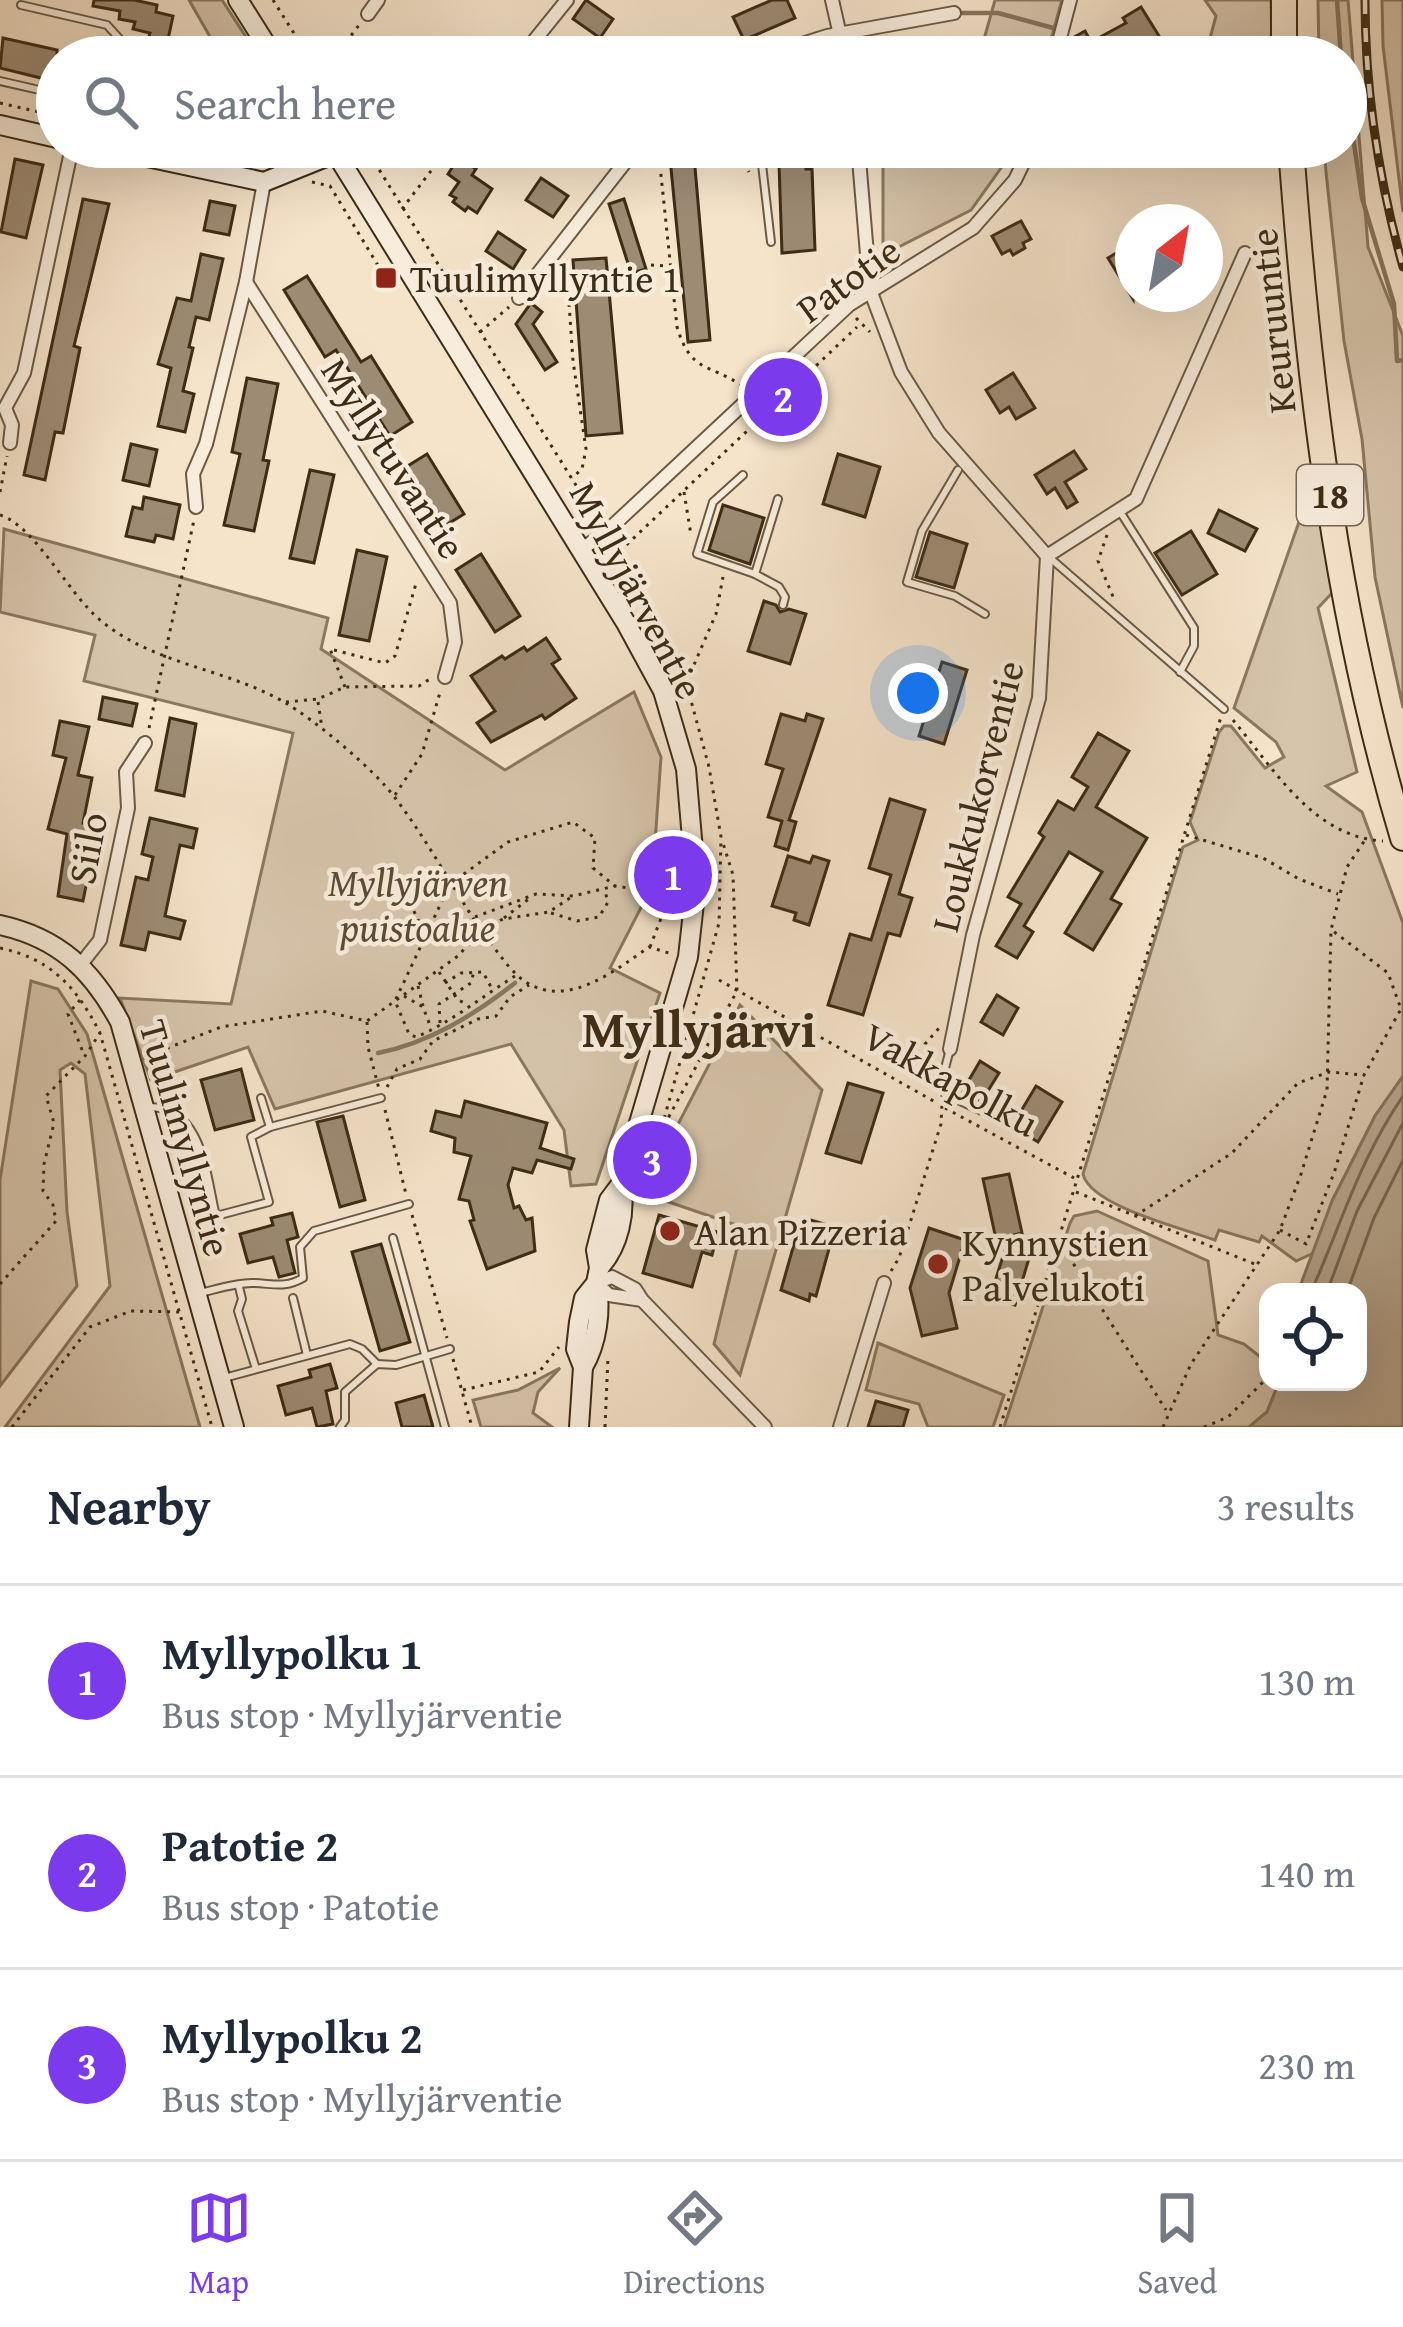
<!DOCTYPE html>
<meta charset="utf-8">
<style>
body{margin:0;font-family:"Gentium Book Plus",serif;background:#f6f6f7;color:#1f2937}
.controls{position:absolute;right:36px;bottom:36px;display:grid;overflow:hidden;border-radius:24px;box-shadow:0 12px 48px #0002}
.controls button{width:108px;height:108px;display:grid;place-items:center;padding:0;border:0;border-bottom:3px solid #e0e1e3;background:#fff;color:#1f2937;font:60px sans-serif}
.compass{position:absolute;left:1115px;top:204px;width:108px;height:108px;border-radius:50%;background:#fff;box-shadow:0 12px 48px #0002;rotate:31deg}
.you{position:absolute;left:918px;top:693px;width:42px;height:42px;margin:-30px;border:9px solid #fff;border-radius:50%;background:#1a73e8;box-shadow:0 0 0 18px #1a73e833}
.badge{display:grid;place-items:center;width:78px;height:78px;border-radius:50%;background:#7c3aed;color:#fff;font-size:39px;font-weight:700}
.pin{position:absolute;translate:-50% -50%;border:6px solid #fff;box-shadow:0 3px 12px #0006}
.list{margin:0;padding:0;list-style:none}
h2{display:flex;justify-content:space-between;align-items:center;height:156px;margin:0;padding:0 48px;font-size:51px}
h2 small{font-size:39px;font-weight:400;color:#747a83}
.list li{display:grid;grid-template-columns:78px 1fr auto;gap:36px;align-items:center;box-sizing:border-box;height:192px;padding:0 48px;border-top:3px solid #e0e1e3}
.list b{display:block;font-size:45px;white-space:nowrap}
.list p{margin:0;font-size:39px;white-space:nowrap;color:#747a83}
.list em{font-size:39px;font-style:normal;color:#747a83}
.icon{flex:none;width:66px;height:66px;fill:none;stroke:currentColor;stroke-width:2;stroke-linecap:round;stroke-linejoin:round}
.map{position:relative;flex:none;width:1403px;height:1427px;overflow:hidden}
.search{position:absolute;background:#fff;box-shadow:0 12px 48px #0002;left:36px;right:36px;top:36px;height:132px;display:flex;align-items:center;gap:30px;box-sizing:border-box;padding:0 42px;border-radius:66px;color:#747a83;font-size:45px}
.sheet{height:732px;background:#fff}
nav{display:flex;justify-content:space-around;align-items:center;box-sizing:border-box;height:168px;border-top:3px solid #e0e1e3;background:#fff;font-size:33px;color:#747a83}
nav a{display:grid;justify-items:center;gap:6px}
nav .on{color:#7c3aed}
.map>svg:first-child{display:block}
</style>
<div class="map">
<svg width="1403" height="1427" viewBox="0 0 1403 1427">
<rect width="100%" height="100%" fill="#f5e3ca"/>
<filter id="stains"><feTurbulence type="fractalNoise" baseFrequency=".00167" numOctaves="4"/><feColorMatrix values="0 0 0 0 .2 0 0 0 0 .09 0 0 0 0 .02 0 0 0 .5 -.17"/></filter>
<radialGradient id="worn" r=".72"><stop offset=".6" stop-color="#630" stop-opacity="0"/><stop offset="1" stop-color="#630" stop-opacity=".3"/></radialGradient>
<g fill="#d6c4ab" stroke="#8a7860" stroke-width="3">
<path d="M189,0h33l37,57 -38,-1z"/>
<path d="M995,0h67l-16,57h-67z"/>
<path d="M1205,0h66l1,57h-67l11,-41z"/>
<path d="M1318,0h30l20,247 35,89v372l-28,-131 -13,-138 -18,-98 -18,-169 -2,-25h22v-90h-27z"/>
<path d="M1382,0h21v212l-20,-166z"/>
<path d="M883,147h133l-45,63 -88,45z"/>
<path d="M1314,479l18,114 -14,15 39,164 -31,14 36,26 41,111v153l-28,40 -43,85 -16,51 -20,9 -34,-25 -3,6 -40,-12 -4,10c-30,-11 -125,-34 -132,-66l100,-327 15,-7 -8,-18 29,-90 5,-6h7l34,42 19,-11 -8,-15 -42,-34z"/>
<path d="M4,529l324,89 -7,31 184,121 129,-78 27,65 -9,129 -42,82 50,25 -64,191 -25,2 -7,-56 -53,-86 -236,65 -27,-62 -97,33 -31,-82 111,6 62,-271 -209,-52 11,-46 -95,-23z"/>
<path d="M31,981l27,8 29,45 113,393h-195l105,-141 -25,-212 -14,-11 -11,7 7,142 10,74 -77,100v-206z"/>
<path d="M740,1005l82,85 -82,285 -26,-31 28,-117 -85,-29 17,-66z"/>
<path d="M1097,1211l111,50 10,74 26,9 24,19v19h11l-12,30 -18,15h-245l66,-204 4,-7z"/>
<path d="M878,1343l126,52 -11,32h-65l-9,-23 -53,-14z"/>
<path d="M560,1368l-22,24 -5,21 19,14h-71l-8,-27 45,-10z"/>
</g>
<path fill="#b6a58d" stroke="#86755d" stroke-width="3" d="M1403,1076v351h-154l18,-15 12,-30h79v-90h-59v-3l33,-88 43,-85z"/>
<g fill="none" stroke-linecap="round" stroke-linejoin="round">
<g stroke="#7a6852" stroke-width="3">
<path d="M1311,1292c30,-67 49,-134 92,-196"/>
<path d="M1327,1292l30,-81 46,-88"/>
<path d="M1347,1292l27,-74 29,-58"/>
</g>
<g stroke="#86755d" stroke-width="4.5">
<path d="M1337,0l4,57"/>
<path d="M959,13h39l59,16"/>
<path d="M1346,89l16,109 32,106 3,57 6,-1"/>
<path d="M378,1053c51,-10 96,-38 137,-70"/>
</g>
</g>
<g fill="#9d8b74" stroke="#3d2c16" stroke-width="3">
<path d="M94,0h40l23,5 -1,7 17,4 -6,28 -19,-4 2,-7 -17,-4 2,-7 -16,-3 1,-8 -27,-5z"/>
<path d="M586,0l27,19 -13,19 -27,-19z"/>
<path d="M772,0h15l8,18 -51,22 -11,-23z"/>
<path d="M1141,7l23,37 -18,11 -5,-9 -20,11h-42l-8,-18 14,-8 6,11 35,-19 -3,-5z"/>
<path d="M3,38l54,12v32l-57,-14z"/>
<path d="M771,147h33l2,22h6l3,81 -33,3 -3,-89 -7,1z"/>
<path d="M694,156l16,184 -22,2 -18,-184z"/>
<path d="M459,157l17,12 -4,6 20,14 -15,24 -9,-6 -3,4 -12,-9 3,-4 -6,-3 9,-13 -11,-8z"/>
<path d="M15,159l28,6 -17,73 -25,-6z"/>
<path d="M541,178l27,18 -15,21 -27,-17z"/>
<path d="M83,199l26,5 -35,142 6,2 -17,85 -8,-1 -10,48 -21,-5z"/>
<path d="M624,199l22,70 -15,4 -22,-69z"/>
<path d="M210,201l25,5 -6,29 -25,-5z"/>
<path d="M1021,221l10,18 -8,4 2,5 -12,7 -3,-5 -8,4 -10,-18z"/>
<path d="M498,232l27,18 -12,19 -27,-18z"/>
<path d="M1133,243v56l-25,-41z"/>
<path d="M201,254l22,5 -14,61 -13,-3 -7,30 4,1 -10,43 11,3 -9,38 -27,-6 13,-58 -13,-4 19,-66 14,3z"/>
<path d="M606,258l16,175 -36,3 -13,-176z"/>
<path d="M307,276l54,86 10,-6 41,66 -22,14 -54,-86 -11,7 -41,-67z"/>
<path d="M531,303l11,9 -9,12 24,38 -12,8 -29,-46z"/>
<path d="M1013,373l22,35 -19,11 -7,-12 -9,6 -14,-23z"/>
<path d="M247,378l31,6 -15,76 6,1 -15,70 -30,-6 16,-71 -8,-2z"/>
<path d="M131,444l26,6 -8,36 -26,-6z"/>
<path d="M1074,451l12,18 -21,13 12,20 -10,6 -12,-20 -8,6 -12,-19z"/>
<path d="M427,454l37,60 -21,13 -37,-60z"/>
<path d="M838,454l42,13 -15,50 -42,-13z"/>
<path d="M310,470l24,5 -20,88 -24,-5z"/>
<path d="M144,497l36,8 -7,34 -17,-4 -2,7 -28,-6 7,-29 9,2z"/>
<path d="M723,505l41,13 -14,46 -41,-14z"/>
<path d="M1219,510l38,19 -12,22 -37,-18z"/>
<path d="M1191,531l26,43 -35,21 -27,-42z"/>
<path d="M930,532l37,12 -13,44 -38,-11z"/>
<path d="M357,550l30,7 -18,84 -30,-6z"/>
<path d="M481,554l39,62 -25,16 -39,-62z"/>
<path d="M764,601l12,4 4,7 9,-3 17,5 -16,50 -42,-13z"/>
<path d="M546,638l14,21 -8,5 24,34 -31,21 -3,-4 -51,27 -14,-19 18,-12 -24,-35 31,-20 3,3 19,-12 3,4z"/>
<path d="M942,662l25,8 -23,74 -25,-8z"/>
<path d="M103,697l34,7 -5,22 -33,-7z"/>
<path d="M781,714l24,7 2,-7 16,5 -34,101 7,2 -8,28 -13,-4 7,-25 -14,-4 15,-48 -17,-5z"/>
<path d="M170,718l26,6 -12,72 -28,-6z"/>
<path d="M60,721l29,6 -11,48 14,3 -9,45 9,2 -2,9 6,1 -13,66 -25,-5 9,-62 -19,-5 18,-71 -13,-3z"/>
<path d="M1098,733l31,18 -33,56 51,31 -36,61 10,5 -28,46 -28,-17 37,-61 -33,-20 -45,74 9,6 -16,26 -21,-12 25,-42 -13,-7 36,-60 -5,-4 19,-32 16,9 14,-23 -16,-10z"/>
<path d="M890,799l35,11 -26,84 13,4 -12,38 -12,-3 -25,82 -35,-10 22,-71 21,6 20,-65 -22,-7z"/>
<path d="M150,818l47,11 -4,19 -13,-3 -15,71 20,5 -5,18 -31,-7 -4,18 -24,-5 15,-68 12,3 5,-23 -11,-3z"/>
<path d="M788,856l22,7 3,-7 16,5 -20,64 -15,-5 2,-7 -24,-7z"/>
<path d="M997,995l21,13 -15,27 -22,-13z"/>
<path d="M980,1061l19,12 -18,29 -19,-10z"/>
<path d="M241,1069l13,51 -39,10 -14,-50z"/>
<path d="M848,1083l35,10 -22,70 -35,-10z"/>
<path d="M1036,1086l26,16 -24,40 -26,-16z"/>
<path d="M465,1101l82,22 -7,25 34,11 -3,10 -34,-9 -5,13 -19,-5 -5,17 6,23 5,-2 7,14 6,-2 3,33 -48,18 -17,-48 4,-1 -5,-19 -10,-2 12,-43 -17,-4 1,-14 -24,-7 5,-20 25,6z"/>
<path d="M343,1116l22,84 -25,7 -23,-85z"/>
<path d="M1009,1174l13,59 -26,6 -13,-60z"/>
<path d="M292,1213l6,24 -11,3 8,33 -16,4 -6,-20 -25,6 -8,-29 33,-9 -2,-7z"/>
<path d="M659,1215l59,17 -6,23 -10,-3 -10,35 -49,-14z"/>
<path d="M807,1219l28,8 -19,69 -6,-2 -1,7 -28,-11 19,-67 6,2z"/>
<path d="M929,1228l36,12 -16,53 8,35 -35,8 -12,-48z"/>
<path d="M381,1244l29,98 -30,9 -28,-99z"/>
<path d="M1006,1247l24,8 -15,50 -25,-8z"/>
<path d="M330,1364l7,24 -11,3 7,33 -16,3 -5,-19 -26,7 -8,-29 33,-9 -2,-7z"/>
<path d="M424,1395l9,32h-31l-6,-24z"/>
<path d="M876,1401l32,9 -5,17h-35z"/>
</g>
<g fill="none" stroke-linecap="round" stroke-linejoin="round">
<defs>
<g id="lane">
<path d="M21,5l86,20 19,21 -3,11"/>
<path d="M0,81l57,13"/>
<path d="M760,147l11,95"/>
<path d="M958,470l-36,61 -15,51 48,14 30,18"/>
<path d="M743,475l-30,27 -16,52 58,20 23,-75"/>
<path d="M1119,510l75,118v18l-14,26"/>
<path d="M1050,558l174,151"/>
<path d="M755,574l24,13 6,10 -2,8"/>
<path d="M950,1049l-7,27 2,18 56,26"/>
<path d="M261,1098l9,29"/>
<path d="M148,1107c55,-1 58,68 68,109l53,-14 -18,-65 19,-10 111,-29"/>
<path d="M393,1238l52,189"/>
<path d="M239,1287l3,12 -4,12 18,58"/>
<path d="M200,1293c17,-4 35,-10 52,-10 20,0 32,6 51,-5l-3,-31 14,-16 95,-27"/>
<path d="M293,1298l14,57"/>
<path d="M224,1378l126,-34 12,5 15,15"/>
<path d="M340,1427l5,-7v-28l32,-28 19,1 54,-16"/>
</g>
<g id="street">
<path d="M832,0l13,57"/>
<path d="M368,14l10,-14"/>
<path d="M521,57l46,-57"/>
<path d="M762,57l65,-21 127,-23"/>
<path d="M1055,57l15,-57"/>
<path d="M858,147l12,143 31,82 38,61 108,123"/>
<path d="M448,148l1,-1"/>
<path d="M246,282l204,321 5,39 -10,35"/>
<path d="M519,298l118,-151"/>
<path d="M10,443l2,-18 -7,-17 19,-35 48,-226"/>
<path d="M196,507l-3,-33 13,-30 40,-162 18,-100"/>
<path d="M582,549l23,-16 244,-228 124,-77 42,-48 16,-33"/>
<path d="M1047,556l89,-57 109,-246"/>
<path d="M81,964l19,-24 28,-132 -2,-36 19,-29"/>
<path d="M950,1049l23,-114 66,-237 8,-142"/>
<path d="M642,1300l-33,-5 -13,-12 16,-6 23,12 7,11 123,127"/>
<path d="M840,1427l44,-144"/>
</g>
<g id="secondary">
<path d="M238,0l36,57"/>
<path d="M0,125l57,13"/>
<path d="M100,147l164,35 72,-29"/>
<path d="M332,147l294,476 37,68 23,78 10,116 -8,72 -67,227 -12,16 -13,50 3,18 -3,15 -12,15 -5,24 -3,27 7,18 -4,60"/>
<path d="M0,925c59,13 92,45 120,97l114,405"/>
<path d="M599,1268c20,-22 27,-55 22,-84"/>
<path d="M583,1367c14,-23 19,-58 13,-84"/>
</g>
<g id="highway">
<path d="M1284,57v-57"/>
<path d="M1291,147c17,232 45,468 112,691"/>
</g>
</defs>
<use href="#lane" stroke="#6b5a43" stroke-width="10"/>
<use href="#street" stroke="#6b5a43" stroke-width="16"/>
<use href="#secondary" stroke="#3d2c16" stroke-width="22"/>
<use href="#highway" stroke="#3d2c16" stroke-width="28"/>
<g stroke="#3d2c16" stroke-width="3" stroke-dasharray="3 6" stroke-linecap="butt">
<path d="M273,0l36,57"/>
<path d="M335,57l24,-32"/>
<path d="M0,103l57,13"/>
<path d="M201,147c30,6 58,18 84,0"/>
<path d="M365,147l232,372"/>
<path d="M658,147l19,180c14,46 31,36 64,58"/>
<path d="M736,147l13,25"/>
<path d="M312,182l18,4 58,96"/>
<path d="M402,209l38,-50"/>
<path d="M566,259l7,102 13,88 -4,20 -10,9"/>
<path d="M651,265l16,1"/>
<path d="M846,293l8,-25"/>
<path d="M856,318l14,14"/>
<path d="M480,332l29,-25"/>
<path d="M0,492l7,-36"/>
<path d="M684,492l7,43"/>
<path d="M0,515c35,11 67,77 100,105 54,45 125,48 184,82 31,18 91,68 112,97 31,41 56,88 85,131l22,-11 46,-7 24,-16"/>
<path d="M1107,535l-9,26 16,38"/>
<path d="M612,542l74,140 23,85 12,70 -2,86 -78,278"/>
<path d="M620,551l237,-224"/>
<path d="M687,681l29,-67 7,-37"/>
<path d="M345,687l-15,-38 55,14 10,-7 22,-76"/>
<path d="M286,702l32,-3 27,-12 74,-1 14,-9"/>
<path d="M318,702l4,26"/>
<path d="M1233,720c41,49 80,117 150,121"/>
<path d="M149,728l45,-208"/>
<path d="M395,795l27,-41 19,-65"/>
<path d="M1186,835l77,23 36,21 39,15"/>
<path d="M410,903l14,29"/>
<path d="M551,913l26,8 22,-4 9,-15 -3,-11"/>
<path d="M475,917l61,-23 37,2 42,-10 40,6 18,-5"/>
<path d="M504,918l26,-20"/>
<path d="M650,947l23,-60v-12"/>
<path d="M0,948c52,11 77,40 100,85l112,394"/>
<path d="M439,972l19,28 9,4"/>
<path d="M515,976c-32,20 -65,47 -99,61l-7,-3 -14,-33 55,-117 58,-42 65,-20 22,16 -2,30 22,18"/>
<path d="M719,980l218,123"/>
<path d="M445,983l16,-10 22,-1 8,15"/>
<path d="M418,986l5,20"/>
<path d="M404,996l19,11 8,21"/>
<path d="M80,1000l-12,14 16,41"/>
<path d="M367,1022l1,25 11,42"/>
<path d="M440,1023l-1,-19 32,-21 3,-12"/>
<path d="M150,1055l71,-28 101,-16 45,10 91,-65 23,-26c12,15 23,33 37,46 43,38 95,-4 131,-29l20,6"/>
<path d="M933,1068l-8,-8v-16l15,-17"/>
<path d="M387,1087l10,-18 23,-10 13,-18 45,-22 18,-3 14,-19 19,-12"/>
<path d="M945,1108l129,70"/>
<path d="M385,1110l21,84"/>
<path d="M660,1133l77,-142 -4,-116 -11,-35"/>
<path d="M1076,1192l181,73"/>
<path d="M412,1215l35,123"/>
<path d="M1135,1216l97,-63 66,-70 31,-11 35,3"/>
<path d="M1280,1230l26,14 28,-71 30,-98 37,-66 -13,-36 -55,-42"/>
<path d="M1059,1241l107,169"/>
<path d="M891,1271l8,-13 42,-134 1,-21"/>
<path d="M0,1284l56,-63 -3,-16 -10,-14 1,-27 10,-41 -8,-27 39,-40 15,-23"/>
<path d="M453,1359l19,68"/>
<path d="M463,1390l76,-18 20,-25"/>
<path d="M12,1427l78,-100 41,-16 49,1"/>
<path d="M605,1427l3,-70"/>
<path d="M1000,1427l221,-710"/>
<path d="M1163,1427l28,-63 89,-134 21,-56 26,-84 4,-160 16,-63 18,-27"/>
<path d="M1204,1427l24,-10 40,-40"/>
</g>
<use href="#lane" stroke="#f8eddd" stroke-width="6"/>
<use href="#street" stroke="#f8eddd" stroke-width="12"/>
<use href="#secondary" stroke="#f8eddd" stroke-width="18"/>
<use href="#highway" stroke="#f5e3ca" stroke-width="24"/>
<defs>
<path id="rail" d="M1365,0c0,90 14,181 38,267"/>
</defs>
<use href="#rail" stroke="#3d2c16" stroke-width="9"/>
<use href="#rail" stroke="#f8eddd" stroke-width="4.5" stroke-dasharray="14" stroke-linecap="butt"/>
</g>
<g fill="#8f2418" stroke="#f8eddd" stroke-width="4.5">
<rect x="374" y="266" width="24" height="24" rx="6"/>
<circle cx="670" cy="1231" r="12"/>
<circle cx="938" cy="1264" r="12"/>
</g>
<g text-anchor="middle" stroke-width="9" stroke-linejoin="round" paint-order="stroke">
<rect fill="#f8eddd" stroke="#756652" stroke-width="3" x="1297" y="465" width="66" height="60" rx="9"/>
<g font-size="36" font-weight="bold" fill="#3d2c16">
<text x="1330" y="508">18</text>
</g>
<g font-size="39" fill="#3d2c16" stroke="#f8eddd" text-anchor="start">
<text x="410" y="292">Tuulimyllyntie 1</text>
<text x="694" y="1245">Alan Pizzeria</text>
<text x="962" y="1256">Kynnystien<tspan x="962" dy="45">Palvelukoti</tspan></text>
</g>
<g font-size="39" fill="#3d2c16" stroke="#f8eddd">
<text transform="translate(848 279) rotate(-36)" y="14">Patotie</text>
<text transform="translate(1272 321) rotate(-96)" y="14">Keuruuntie</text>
<text transform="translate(394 458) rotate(57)" y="14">Myllytuvantie</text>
<text transform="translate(637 590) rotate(62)" y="14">Myllyjärventie</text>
<text transform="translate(977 796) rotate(-76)" y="14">Loukkukorventie</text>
<text transform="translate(87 848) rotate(-79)" y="14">Siilo</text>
<text transform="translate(951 1079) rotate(29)" y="14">Vakkapolku</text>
<text transform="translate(186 1138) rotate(74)" y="14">Tuulimyllyntie</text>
</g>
<g font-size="39" font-style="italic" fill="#5c4a34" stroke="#f8eddd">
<text x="418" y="896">Myllyjärven<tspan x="418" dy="45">puistoalue</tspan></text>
</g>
<g font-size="51" font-weight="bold" fill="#3d2c16" stroke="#f8eddd">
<text x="699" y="1047">Myllyjärvi</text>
</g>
</g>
<rect width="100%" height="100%" filter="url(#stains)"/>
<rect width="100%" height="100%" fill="url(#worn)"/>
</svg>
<div class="controls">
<button><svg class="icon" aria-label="locate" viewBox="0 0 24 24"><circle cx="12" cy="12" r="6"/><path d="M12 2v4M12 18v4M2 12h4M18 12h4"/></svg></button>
</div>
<svg class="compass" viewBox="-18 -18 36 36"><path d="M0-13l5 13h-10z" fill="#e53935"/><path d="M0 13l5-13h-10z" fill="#747a83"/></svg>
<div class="you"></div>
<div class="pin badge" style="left:673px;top:875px">1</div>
<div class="pin badge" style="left:783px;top:397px">2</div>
<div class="pin badge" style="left:652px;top:1160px">3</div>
<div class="search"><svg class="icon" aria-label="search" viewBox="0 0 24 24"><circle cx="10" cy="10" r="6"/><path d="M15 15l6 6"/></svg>Search here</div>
</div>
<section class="sheet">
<h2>Nearby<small>3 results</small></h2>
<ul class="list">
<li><span class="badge">1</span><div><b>Myllypolku 1</b><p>Bus stop · Myllyjärventie</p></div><em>130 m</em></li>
<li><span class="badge">2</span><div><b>Patotie 2</b><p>Bus stop · Patotie</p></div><em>140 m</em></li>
<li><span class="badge">3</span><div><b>Myllypolku 2</b><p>Bus stop · Myllyjärventie</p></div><em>230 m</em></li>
</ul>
</section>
<nav>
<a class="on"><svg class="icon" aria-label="map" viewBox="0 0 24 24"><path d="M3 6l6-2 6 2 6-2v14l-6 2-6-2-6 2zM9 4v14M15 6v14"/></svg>Map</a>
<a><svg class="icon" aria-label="directions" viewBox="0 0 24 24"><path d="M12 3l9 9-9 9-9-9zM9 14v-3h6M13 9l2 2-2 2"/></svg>Directions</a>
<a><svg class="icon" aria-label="saved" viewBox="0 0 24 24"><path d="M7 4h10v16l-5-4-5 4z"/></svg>Saved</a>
</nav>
